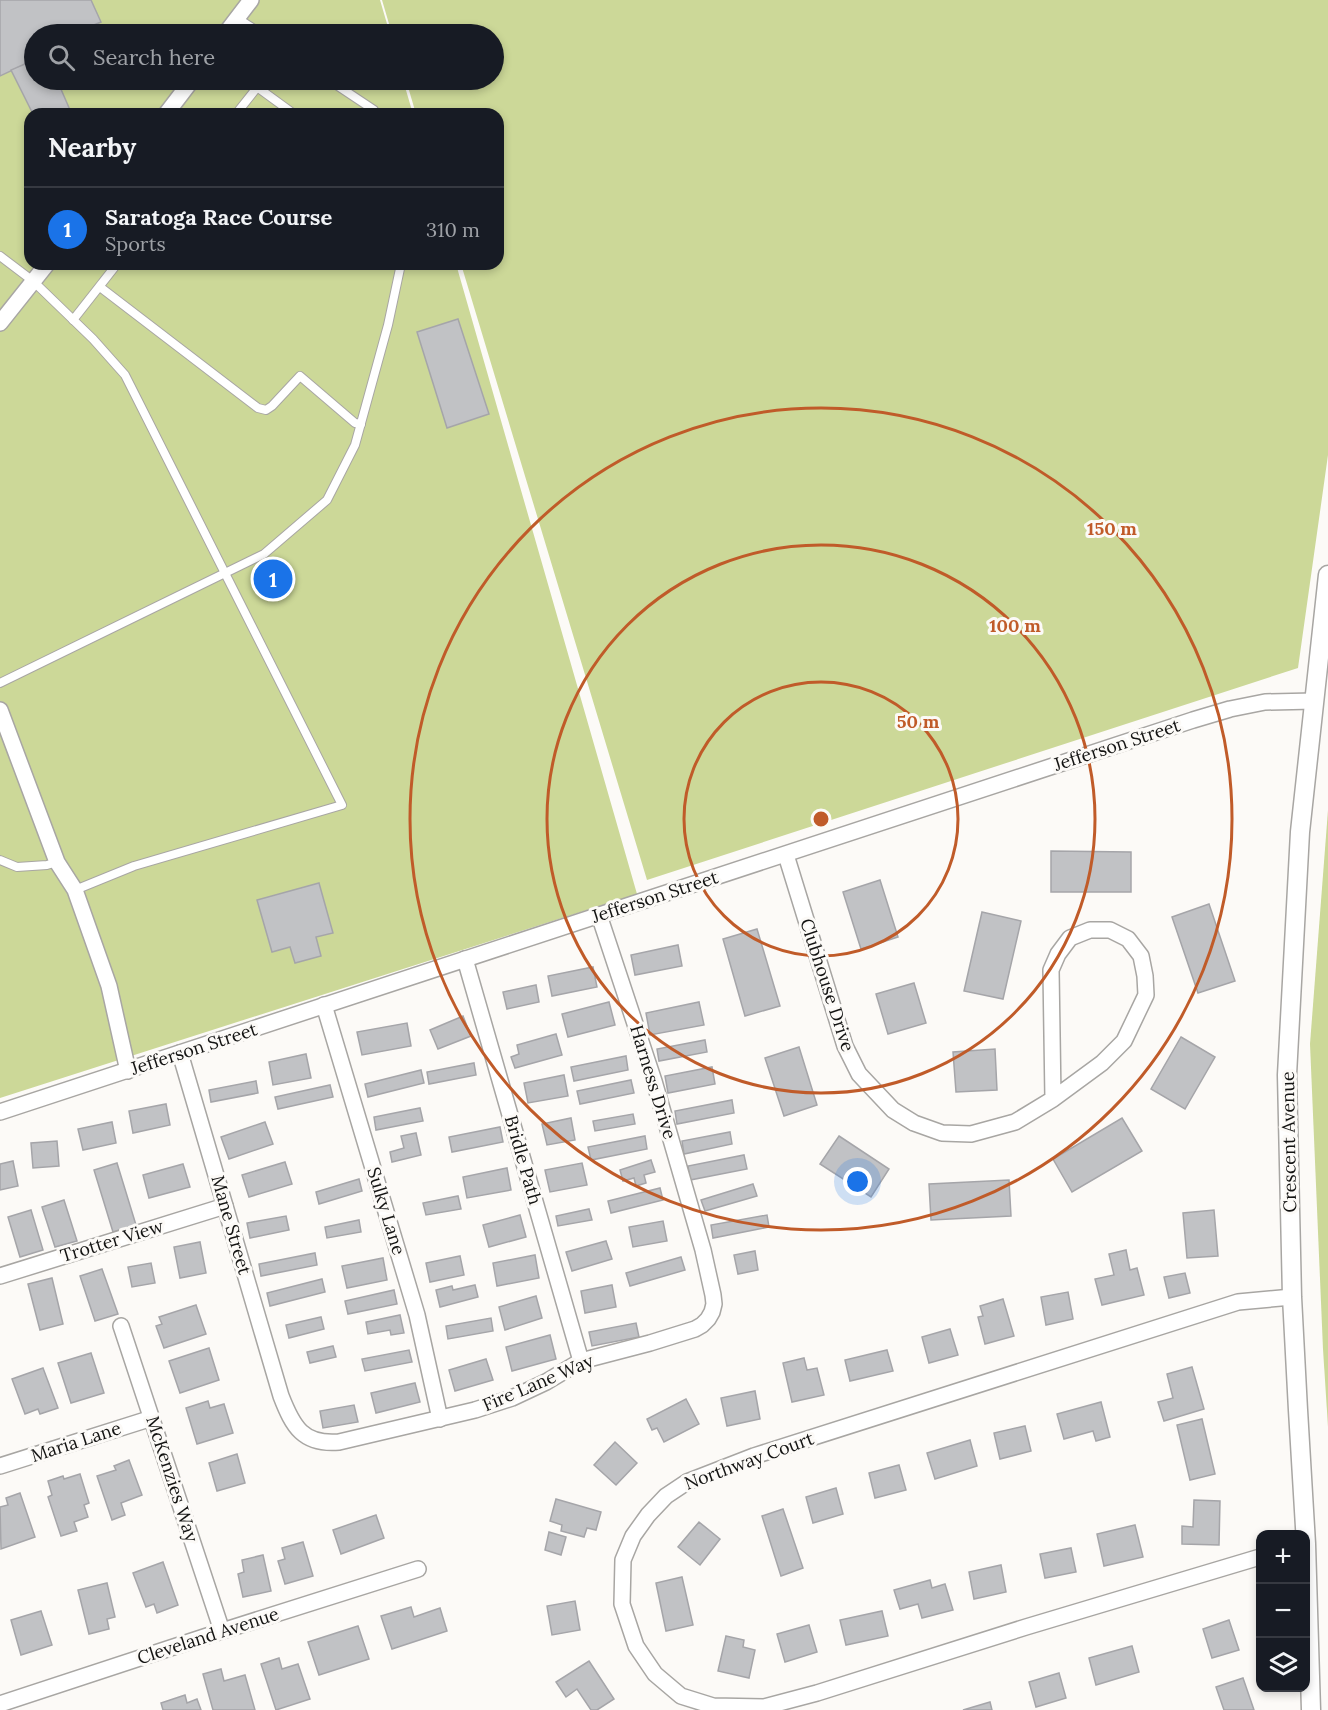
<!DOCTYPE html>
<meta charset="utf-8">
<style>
body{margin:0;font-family:Lora,serif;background:#242831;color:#f1f3f6}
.controls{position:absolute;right:18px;bottom:18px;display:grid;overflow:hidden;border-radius:12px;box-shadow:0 3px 9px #0003}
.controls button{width:54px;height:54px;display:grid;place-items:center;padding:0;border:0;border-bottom:2px solid #363941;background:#171b24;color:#f1f3f6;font:30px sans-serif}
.you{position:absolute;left:858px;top:1182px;width:21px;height:21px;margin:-15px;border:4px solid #fff;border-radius:50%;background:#1a73e8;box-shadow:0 0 0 9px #1a73e833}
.badge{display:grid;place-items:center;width:39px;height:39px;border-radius:50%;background:#1a73e8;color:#fff;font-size:20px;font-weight:700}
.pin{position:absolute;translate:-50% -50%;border:3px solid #fff;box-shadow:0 2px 6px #0006}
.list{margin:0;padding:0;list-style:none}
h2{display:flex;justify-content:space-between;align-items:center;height:78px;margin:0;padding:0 24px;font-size:26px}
h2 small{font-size:20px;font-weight:400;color:#9ea1a6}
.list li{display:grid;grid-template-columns:39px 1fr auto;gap:18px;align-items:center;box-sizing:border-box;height:84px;padding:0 24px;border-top:2px solid #363941}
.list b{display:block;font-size:22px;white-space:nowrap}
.list p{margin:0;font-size:20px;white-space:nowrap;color:#9ea1a6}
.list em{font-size:20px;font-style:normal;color:#9ea1a6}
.icon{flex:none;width:33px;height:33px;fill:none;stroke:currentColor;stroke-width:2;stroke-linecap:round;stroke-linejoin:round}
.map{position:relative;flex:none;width:1328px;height:1710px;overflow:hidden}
.search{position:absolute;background:#171b24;box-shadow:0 3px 9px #0003;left:24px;top:24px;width:480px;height:66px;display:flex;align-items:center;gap:15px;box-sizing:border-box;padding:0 21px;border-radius:33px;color:#9ea1a6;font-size:22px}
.panel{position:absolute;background:#171b24;box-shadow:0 3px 9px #0003;left:24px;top:108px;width:480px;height:162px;border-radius:18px}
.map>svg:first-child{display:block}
</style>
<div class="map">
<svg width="1328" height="1710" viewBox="0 0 1328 1710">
<rect width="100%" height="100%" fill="#fcfaf7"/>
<g fill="#ccd898">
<path d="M0,0h380l10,34h-356v46h369l10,34h-383v150h426l181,630 -637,204z"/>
<path d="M382,0h946v455l-30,213 -651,212 -186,-616h37v-150h-82l-10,-34h88v-46h-102z"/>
<path d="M1328,810v617l-5,-78 -13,-305z"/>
</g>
<g fill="#c1c2c5" stroke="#a5a5a9" stroke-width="1.5">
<path d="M0,0h91l10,22 -19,8 2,4h-50v26l-34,16z"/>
<path d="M34,60v20h23l13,30 -10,4h-27l-22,-44z"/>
<path d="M458,319l31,95 -42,14 -30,-96z"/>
<path d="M1051,851l80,1v40h-80z"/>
<path d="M880,880l18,57 -37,12 -18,-57z"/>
<path d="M319,883l14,50 -17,4 5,19 -26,7 -5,-16 -18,5 -15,-52z"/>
<path d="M1209,904l26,77 -37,12 -26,-76z"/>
<path d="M982,912l39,9 -18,78 -39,-8z"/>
<path d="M757,929l23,77 -35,10 -22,-77z"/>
<path d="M678,945l4,21 -47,9 -4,-20z"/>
<path d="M593,967l4,20 -45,9 -4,-20z"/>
<path d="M914,983l12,40 -38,11 -12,-40z"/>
<path d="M536,985l3,17 -32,7 -4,-17z"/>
<path d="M609,1002l6,23 -47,12 -6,-23z"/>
<path d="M699,1002l5,23 -54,10 -4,-22z"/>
<path d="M463,1016l8,20 -33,13 -8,-19z"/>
<path d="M407,1023l4,23 -49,9 -5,-23z"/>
<path d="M556,1034l6,21 -47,13 -4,-11 8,-3 -2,-9z"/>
<path d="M1181,1037l34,20 -30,52 -34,-20z"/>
<path d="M705,1040l2,12 -48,9 -2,-12z"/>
<path d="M799,1047l18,58 -33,11 -19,-58z"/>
<path d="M995,1049l2,41 -41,2 -3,-40z"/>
<path d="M306,1054l5,24 -38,7 -4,-23z"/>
<path d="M626,1056l2,14 -54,11 -3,-14z"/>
<path d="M474,1063l2,12 -47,9 -2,-12z"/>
<path d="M712,1067l3,17 -47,9 -3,-17z"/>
<path d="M421,1070l3,13 -56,14 -3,-13z"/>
<path d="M564,1075l4,21 -40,7 -4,-20z"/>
<path d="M631,1080l3,13 -54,11 -3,-13z"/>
<path d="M256,1081l2,12 -47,9 -2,-12z"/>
<path d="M330,1085l3,12 -55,12 -3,-12z"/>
<path d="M732,1100l2,13 -57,11 -2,-13z"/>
<path d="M166,1104l4,21 -37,8 -4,-22z"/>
<path d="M420,1108l3,13 -47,9 -2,-13z"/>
<path d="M633,1114l2,10 -40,7 -2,-10z"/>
<path d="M571,1118l4,22 -28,5 -5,-21z"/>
<path d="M1122,1118l20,33 -70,41 -19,-33z"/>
<path d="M112,1122l4,21 -33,7 -5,-21z"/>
<path d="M265,1122l8,22 -44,15 -8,-22z"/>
<path d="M500,1127l3,15 -51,10 -3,-15z"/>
<path d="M730,1132l2,12 -48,10 -2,-13z"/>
<path d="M416,1133l5,22 -29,7 -2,-10 14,-4 -3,-12z"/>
<path d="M645,1136l2,13 -56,11 -3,-13z"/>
<path d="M839,1136l50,33 -18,28 -51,-33z"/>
<path d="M57,1141l2,25 -26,2 -2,-25z"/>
<path d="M744,1155l3,14 -57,11 -2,-14z"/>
<path d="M651,1160l4,12 -11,3 2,8 -10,3 -2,-8 -11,3 -3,-11z"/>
<path d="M13,1161l5,25 -18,4v-26z"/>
<path d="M285,1162l7,22 -43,13 -7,-22z"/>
<path d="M117,1163l19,62 -23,7 -19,-62z"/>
<path d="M582,1163l5,22 -37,7 -5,-22z"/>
<path d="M183,1164l7,23 -41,11 -6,-23z"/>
<path d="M507,1168l4,22 -44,8 -4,-21z"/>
<path d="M359,1179l3,12 -43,13 -3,-12z"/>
<path d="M1009,1180l2,36 -80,4 -2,-36z"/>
<path d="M753,1184l4,12 -52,15 -4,-11z"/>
<path d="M660,1188l3,12 -52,13 -3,-12z"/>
<path d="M458,1196l3,13 -35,6 -3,-12z"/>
<path d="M64,1200l13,41 -22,6 -13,-40z"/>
<path d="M589,1209l3,11 -34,6 -2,-10z"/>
<path d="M31,1210l12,40 -23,7 -12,-40z"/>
<path d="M1214,1210l4,46 -31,2 -4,-45z"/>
<path d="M520,1215l6,22 -37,10 -6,-22z"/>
<path d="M767,1215l2,12 -56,11 -2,-13z"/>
<path d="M286,1216l3,14 -39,8 -3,-15z"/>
<path d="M359,1220l2,12 -34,6 -2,-11z"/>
<path d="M663,1221l4,20 -34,6 -4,-20z"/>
<path d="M606,1241l6,18 -40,12 -6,-19z"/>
<path d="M200,1242l6,31 -26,5 -6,-31z"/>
<path d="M1126,1250l4,20 7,-2 7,27 -42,10 -7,-26 19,-4 -5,-21z"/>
<path d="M755,1251l3,19 -20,4 -4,-19z"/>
<path d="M315,1253l2,12 -56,11 -2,-12z"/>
<path d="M535,1255l4,23 -42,8 -4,-23z"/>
<path d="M460,1256l4,19 -34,7 -4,-19z"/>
<path d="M681,1257l4,13 -55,16 -4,-13z"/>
<path d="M383,1258l4,22 -40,8 -5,-22z"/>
<path d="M151,1263l4,20 -23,4 -4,-20z"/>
<path d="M102,1269l16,45 -23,7 -15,-45z"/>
<path d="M1185,1273l5,20 -21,5 -5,-21z"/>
<path d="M52,1278l11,46 -23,6 -12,-46z"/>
<path d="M322,1279l3,13 -55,14 -3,-13z"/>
<path d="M475,1285l3,12 -38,10 -4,-17 16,-4 1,4z"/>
<path d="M612,1285l4,22 -31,6 -4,-22z"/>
<path d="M394,1290l3,14 -49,10 -3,-13z"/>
<path d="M1068,1292l5,27 -27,6 -5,-28z"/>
<path d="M536,1296l6,22 -37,12 -6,-23z"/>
<path d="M1003,1299l11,37 -29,8 -7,-27 5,-1 -3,-10z"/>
<path d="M196,1305l10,29 -42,14 -8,-22 6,-2 -3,-7z"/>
<path d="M400,1315l4,18 -13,2 -1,-5 -22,4 -2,-12z"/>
<path d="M321,1317l3,12 -35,9 -3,-13z"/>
<path d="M491,1318l2,13 -45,8 -2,-13z"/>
<path d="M636,1323l3,14 -47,9 -3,-14z"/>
<path d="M950,1329l8,26 -29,8 -7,-26z"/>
<path d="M550,1335l6,24 -44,12 -6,-24z"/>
<path d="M333,1346l3,11 -26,6 -3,-11z"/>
<path d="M209,1348l10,32 -39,13 -11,-32z"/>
<path d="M409,1350l3,12 -47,9 -3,-12z"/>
<path d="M887,1350l6,21 -43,10 -5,-21z"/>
<path d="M91,1353l13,40 -33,10 -13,-40z"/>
<path d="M804,1358l3,12 10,-2 7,27 -32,7 -9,-39z"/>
<path d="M486,1359l7,21 -38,11 -6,-21z"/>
<path d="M1192,1367l12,42 -40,12 -6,-19 15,-4 -6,-24z"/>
<path d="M43,1368l15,40 -18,6 -2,-5 -13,5 -13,-35z"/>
<path d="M415,1383l5,19 -44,11 -5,-20z"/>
<path d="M755,1391l5,28 -33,7 -6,-28z"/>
<path d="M686,1399l13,25 -35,18 -7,-14 -5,2 -5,-11z"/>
<path d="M208,1401l2,7 14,-4 9,29 -36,11 -11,-36z"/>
<path d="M1101,1402l9,35 -14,4 -3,-10 -29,8 -7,-25z"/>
<path d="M354,1405l4,17 -35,6 -3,-17z"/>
<path d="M1202,1419l13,55 -25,6 -13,-55z"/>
<path d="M1025,1426l6,25 -31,8 -6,-26z"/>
<path d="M970,1440l7,26 -42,13 -8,-26z"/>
<path d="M615,1442l22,21 -21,22 -22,-20z"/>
<path d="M237,1454l8,29 -28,8 -8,-28z"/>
<path d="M129,1460l13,35 -21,8 4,12 -13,5 -15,-44 19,-6 -2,-4z"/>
<path d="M899,1465l7,25 -31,8 -6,-25z"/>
<path d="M80,1474l9,29 -5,2 4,12 -14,5 3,9 -16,5 -13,-39 4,-2 -4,-14 15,-5 1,3z"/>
<path d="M836,1488l7,26 -30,9 -7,-26z"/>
<path d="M20,1493l15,44 -34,12 -1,-42 8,-2 -2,-7z"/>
<path d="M556,1499l45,13 -5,18 -9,-2 -3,9 -23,-6 1,-6 -12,-4z"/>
<path d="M1194,1500l26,1 -1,44 -37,-1v-18l11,1z"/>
<path d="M783,1509l20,59 -22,8 -19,-60z"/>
<path d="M376,1515l8,23 -43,16 -8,-24z"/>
<path d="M699,1522l21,17 -20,26 -22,-18z"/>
<path d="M1135,1525l8,32 -39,9 -7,-32z"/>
<path d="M549,1532l17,5 -5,18 -16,-5z"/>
<path d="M303,1542l10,34 -28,8 -7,-23 7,-2 -3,-11z"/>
<path d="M1071,1548l5,24 -31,6 -5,-24z"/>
<path d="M263,1555l8,36 -28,6 -5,-23 6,-2 -2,-12z"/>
<path d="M163,1562l15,43 -21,8 -3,-9 -8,3 -13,-34z"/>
<path d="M1001,1565l5,27 -32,7 -5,-27z"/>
<path d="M682,1577l11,48 -27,6 -10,-48z"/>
<path d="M930,1580l2,8 13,-4 8,26 -31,8 -4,-14 -18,5 -6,-19z"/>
<path d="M107,1583l8,34 -8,2 2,10 -20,5 -11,-44z"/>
<path d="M575,1601l5,29 -28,5 -5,-29z"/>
<path d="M411,1607l3,10 26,-9 7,23 -55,18 -11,-33z"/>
<path d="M41,1611l11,34 -31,10 -10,-35z"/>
<path d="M882,1611l6,25 -42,9 -6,-25z"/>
<path d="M1229,1620l10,30 -27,8 -9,-29z"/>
<path d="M809,1625l8,27 -32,10 -8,-28z"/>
<path d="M358,1626l11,33 -50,16 -11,-33z"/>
<path d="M726,1636l18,4 -1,7 12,3 -6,28 -31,-7z"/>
<path d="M1132,1646l7,26 -43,13 -7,-27z"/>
<path d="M279,1658l3,11 16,-5 12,35 -34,11 -15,-46z"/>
<path d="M589,1661l25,38 -17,11h-6l-14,-21 -11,8 -10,-15z"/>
<path d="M221,1669l3,12 21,-6 10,35h-42l-10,-36z"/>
<path d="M1059,1673l7,25 -30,9 -7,-25z"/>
<path d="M1243,1678l11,32h-30l-8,-23z"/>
<path d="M185,1695l2,8 10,-4 4,11h-38l-2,-7z"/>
<path d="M990,1702l2,8h-29z"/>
</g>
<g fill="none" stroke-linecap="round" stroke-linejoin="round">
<defs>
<g id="service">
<path d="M237,18l25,16"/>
<path d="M329,80l45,30 2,4"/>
<path d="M257,87l37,27"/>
<path d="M236,114l27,-34"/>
<path d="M0,256l33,25 60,58 32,36 217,430 -208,61 -59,24"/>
<path d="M100,287l158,121 8,2 6,-4 28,-30 55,47 6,1"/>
<path d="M73,320l44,-56"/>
<path d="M0,683l264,-129 63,-54 28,-55 33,-120 13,-61"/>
<path d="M0,860l17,7 30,-2 10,-3"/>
</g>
<g id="minor">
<path d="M225,34l26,-34"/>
<path d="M166,114l26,-34"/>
<path d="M0,323l47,-59"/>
<path d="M0,710l57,152 18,28 34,96 19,85"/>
<path d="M786,855l59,191 14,28 34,36 21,13 28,10 29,1 44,-12 38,-23 49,-36 22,-22 22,-46 -1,-19 -4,-20 -13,-17 -18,-9h-20l-20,8 -12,16 -7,16 2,129"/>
<path d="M465,959l116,402"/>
<path d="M324,1005l93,310 23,104"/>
<path d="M180,1053l101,343c12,31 22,49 58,46l136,-32 37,-12 34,-16 35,-21 69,-18 45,-14 7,-4 6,-6 4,-7 2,-8 -1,-9 -10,-45 -49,-169 -55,-166"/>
<path d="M0,1112l1193,-392 37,-11 35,-7 49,-1"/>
<path d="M0,1276l225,-70"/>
<path d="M121,1326l101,305"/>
<path d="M0,1466l152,-48"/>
<path d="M1260,1557l-234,70 -209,66 -53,14 -51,-1 -32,-10 -26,-22 -19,-28 -14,-42 1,-44 10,-24 15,-21 18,-19 21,-14 67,-26 484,-154 54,-5"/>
<path d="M0,1704l222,-73 196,-62"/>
</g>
<path id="tertiary" d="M1311,1710l-5,-166 -8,-134 -6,-113 -5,-222 13,-243 28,-257"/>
</defs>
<use href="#service" stroke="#a8a6a3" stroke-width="10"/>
<use href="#minor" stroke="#a8a6a3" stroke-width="18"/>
<use href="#tertiary" stroke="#a8a6a3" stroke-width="21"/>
<use href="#service" stroke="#fff" stroke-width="8"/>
<use href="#minor" stroke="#fff" stroke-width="15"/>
<use href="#tertiary" stroke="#fff" stroke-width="18"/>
</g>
<g fill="none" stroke="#c05b29" stroke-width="3">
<circle cx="821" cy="819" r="137"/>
<circle cx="821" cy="819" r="274"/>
<circle cx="821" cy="819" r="411"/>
</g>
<g text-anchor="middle" stroke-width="6" stroke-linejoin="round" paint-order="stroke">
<g font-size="18" fill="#131312" stroke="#fcfaf7">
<text transform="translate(1117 745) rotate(-18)" y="6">Jefferson Street</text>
<text transform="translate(655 897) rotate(-18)" y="6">Jefferson Street</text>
<text transform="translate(827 985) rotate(72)" y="6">Clubhouse Drive</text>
<text transform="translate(194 1049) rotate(-18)" y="6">Jefferson Street</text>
<text transform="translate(653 1082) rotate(73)" y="6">Harness Drive</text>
<text transform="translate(1289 1142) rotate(-91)" y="6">Crescent Avenue</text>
<text transform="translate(523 1160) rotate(74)" y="6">Bridle Path</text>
<text transform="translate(386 1211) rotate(73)" y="6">Sulky Lane</text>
<text transform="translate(231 1225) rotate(74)" y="6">Mane Street</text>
<text transform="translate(112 1241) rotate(-17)" y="6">Trotter View</text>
<text transform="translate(538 1383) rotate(-23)" y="6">Fire Lane Way</text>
<text transform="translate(76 1442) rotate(-18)" y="6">Maria Lane</text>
<text transform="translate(749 1461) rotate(-20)" y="6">Northway Court</text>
<text transform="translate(172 1479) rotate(72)" y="6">McKenzies Way</text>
<text transform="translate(208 1636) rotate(-18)" y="6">Cleveland Avenue</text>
</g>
</g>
<circle cx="821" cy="819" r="9" fill="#c05b29" stroke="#fcfaf7" stroke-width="3"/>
<g font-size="18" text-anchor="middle" font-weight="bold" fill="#c05b29" stroke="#fcfaf7" stroke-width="6" stroke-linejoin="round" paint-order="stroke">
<text x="1112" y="535">150 m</text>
<text x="1015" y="632">100 m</text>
<text x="918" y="728">50 m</text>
</g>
</svg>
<div class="controls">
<button>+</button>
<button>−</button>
<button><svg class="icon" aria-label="layers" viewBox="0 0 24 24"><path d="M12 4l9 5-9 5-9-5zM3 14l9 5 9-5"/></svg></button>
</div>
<div class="you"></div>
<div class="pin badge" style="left:273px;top:579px">1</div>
<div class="search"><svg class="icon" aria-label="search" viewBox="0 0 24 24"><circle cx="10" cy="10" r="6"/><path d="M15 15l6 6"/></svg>Search here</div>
<section class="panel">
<h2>Nearby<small></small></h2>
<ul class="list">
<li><span class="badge">1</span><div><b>Saratoga Race Course</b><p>Sports</p></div><em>310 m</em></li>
</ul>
</section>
</div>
